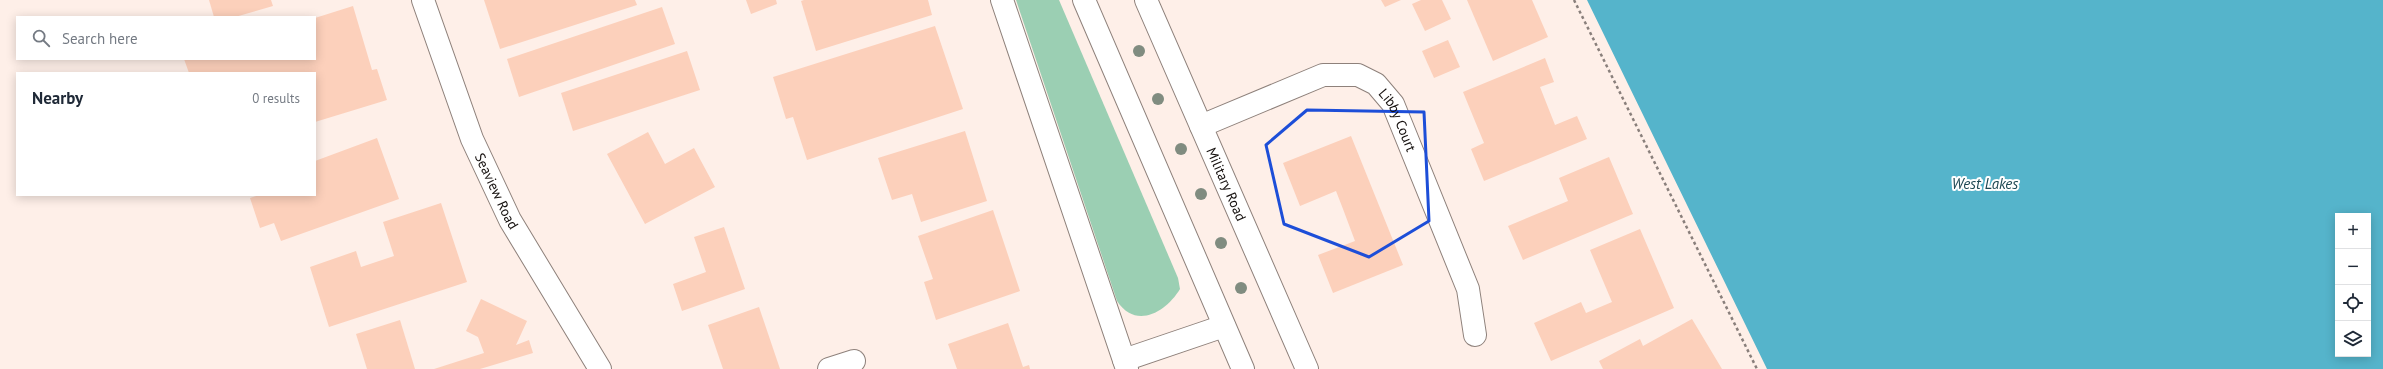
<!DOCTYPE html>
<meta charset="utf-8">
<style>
body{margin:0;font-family:"PT Sans",sans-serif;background:#f6f6f7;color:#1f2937}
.controls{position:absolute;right:12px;bottom:12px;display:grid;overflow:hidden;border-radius:0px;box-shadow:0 2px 10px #0003}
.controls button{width:36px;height:36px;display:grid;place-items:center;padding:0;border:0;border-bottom:1px solid #e0e1e3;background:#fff;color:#1f2937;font:20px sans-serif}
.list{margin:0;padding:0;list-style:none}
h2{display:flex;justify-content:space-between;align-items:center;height:52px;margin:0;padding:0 16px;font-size:17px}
h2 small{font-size:13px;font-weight:400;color:#747a83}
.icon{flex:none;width:22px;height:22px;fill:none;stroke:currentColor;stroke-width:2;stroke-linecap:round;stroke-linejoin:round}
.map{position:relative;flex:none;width:2383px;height:369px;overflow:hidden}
.search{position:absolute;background:#fff;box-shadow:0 2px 10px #0003;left:16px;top:16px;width:300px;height:44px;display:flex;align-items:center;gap:10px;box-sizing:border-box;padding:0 14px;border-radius:0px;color:#747a83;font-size:15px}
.panel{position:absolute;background:#fff;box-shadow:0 2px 10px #0003;left:16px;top:72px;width:300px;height:124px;border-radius:0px}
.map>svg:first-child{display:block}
</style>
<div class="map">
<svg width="2383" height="369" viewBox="0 0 2383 369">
<rect width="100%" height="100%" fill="#feefe8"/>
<path fill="#9bcfb3" d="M1016,0h43l119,278 2,11c-14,23 -44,41 -63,12z"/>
<path fill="#55b4cb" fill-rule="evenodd" d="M1587,0h796v369h-616zM2338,216h30v138h-30z"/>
<g fill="#fcd0bb">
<path d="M209,0h62l2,6 -38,11h-21z"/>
<path d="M484,0h151l2,5 -137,44z"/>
<path d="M746,0h30l1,4 -26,10z"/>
<path d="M804,0h124l4,15 -116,36 -15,-50z"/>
<path d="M1381,0h20l-16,7z"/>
<path d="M1421,0h21l9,19 -26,12 -13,-27z"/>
<path d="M1467,0h65l16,37 -55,24z"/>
<path d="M353,6l19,64 5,-1 10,31 -72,22v-49h-126l-5,-14h131v-41z"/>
<path d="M662,7l13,37 -156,53 -12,-38z"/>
<path d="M935,26l28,83 -156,51 -14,-43 -7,2 -13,-42z"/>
<path d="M1448,40l12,27 -26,11 -12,-27z"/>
<path d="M687,51l13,39 -127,41 -12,-38z"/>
<path d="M1545,58l9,24 -14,5 15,38 22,-9 10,23 -103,42 -13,-32 13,-6 -21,-51z"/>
<path d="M965,131l22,70 -66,21 -9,-28 -20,6 -14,-42z"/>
<path d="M648,132l17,32 29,-16 21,39 -70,37 -38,-70z"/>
<path d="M1351,136l52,129 -70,28 -15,-38 37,-14 -12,-32 -7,-18 -36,15 -17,-43z"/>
<path d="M377,138l22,61 -118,42 -7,-18 -14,5 -10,-30 9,-3h56v-34z"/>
<path d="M1609,157l24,57 -110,46 -15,-34 60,-25 -9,-23z"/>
<path d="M441,203l26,79 -138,45 -19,-60 46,-16 5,16 33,-11 -11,-34z"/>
<path d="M993,210l27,81 -84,29 -12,-38 9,-3 -15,-43z"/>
<path d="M724,227l21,62 -63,22 -9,-27 33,-12 -12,-35z"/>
<path d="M1640,229l34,79 -123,53 -17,-38 47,-21 5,11 26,-11 -22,-52z"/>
<path d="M481,299l46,22 -11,24 13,-5 4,13 -53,16h-46l50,-16 -6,-16 -12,-6z"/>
<path d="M759,307l21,62h-57l-15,-44z"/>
<path d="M1692,319l30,50h-119l-4,-8 41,-22 3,7z"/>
<path d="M400,320l15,49h-48l-11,-35z"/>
<path d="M1008,323l15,44 6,-2 1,4h-73l-9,-25z"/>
</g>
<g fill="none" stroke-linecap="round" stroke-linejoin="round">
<defs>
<g id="minor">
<path id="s1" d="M423,0l49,139 38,81 90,149"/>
<path d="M1002,0l125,369"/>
<path id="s2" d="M1201,126l122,-51h35l18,9 17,20 75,185 7,46"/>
<path d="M829,369l25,-8"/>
</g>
<g id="secondary">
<path d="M1084,0l159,369"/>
<path id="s3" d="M1146,0l161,369"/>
<path d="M1124,360l100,-34"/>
</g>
</defs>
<use href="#minor" stroke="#8e817b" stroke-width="24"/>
<use href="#secondary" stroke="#8e817b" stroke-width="24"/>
<path stroke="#897f7b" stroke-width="2.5" stroke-dasharray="3 3" stroke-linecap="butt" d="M1574,0l183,369"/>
<use href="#minor" stroke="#fff" stroke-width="22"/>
<use href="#secondary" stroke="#fff" stroke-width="22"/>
</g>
<g fill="#808c80">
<circle cx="1139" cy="51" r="6"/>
<circle cx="1158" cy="99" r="6"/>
<circle cx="1181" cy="149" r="6"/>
<circle cx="1201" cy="194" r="6"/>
<circle cx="1221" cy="243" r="6"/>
<circle cx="1241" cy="288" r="6"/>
</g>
<path fill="none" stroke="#1d4ed8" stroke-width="3" stroke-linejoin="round" d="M1307,110l117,2 5,109 -60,36 -85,-33 -18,-79z"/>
<g text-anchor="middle" stroke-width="4" stroke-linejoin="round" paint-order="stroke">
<g font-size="14" fill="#15100e" stroke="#fff">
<text dy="5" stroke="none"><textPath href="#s2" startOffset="230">Libby Court</textPath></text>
<text dy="5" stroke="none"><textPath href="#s3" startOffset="201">Military Road</textPath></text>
<text dy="5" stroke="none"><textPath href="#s1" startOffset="205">Seaview Road</textPath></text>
</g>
<g font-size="15" font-style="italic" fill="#1e4853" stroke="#fff">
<text x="1985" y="189">West Lakes</text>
</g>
</g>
</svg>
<div class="controls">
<button>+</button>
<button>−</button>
<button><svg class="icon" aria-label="locate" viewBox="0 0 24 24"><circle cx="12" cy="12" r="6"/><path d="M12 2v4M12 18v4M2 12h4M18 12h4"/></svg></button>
<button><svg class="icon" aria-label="layers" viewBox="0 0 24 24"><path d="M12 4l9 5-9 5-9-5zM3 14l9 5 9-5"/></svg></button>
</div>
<div class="search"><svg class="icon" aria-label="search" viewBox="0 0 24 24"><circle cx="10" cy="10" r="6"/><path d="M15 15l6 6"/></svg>Search here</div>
<section class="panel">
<h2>Nearby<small>0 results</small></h2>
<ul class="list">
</ul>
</section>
</div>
